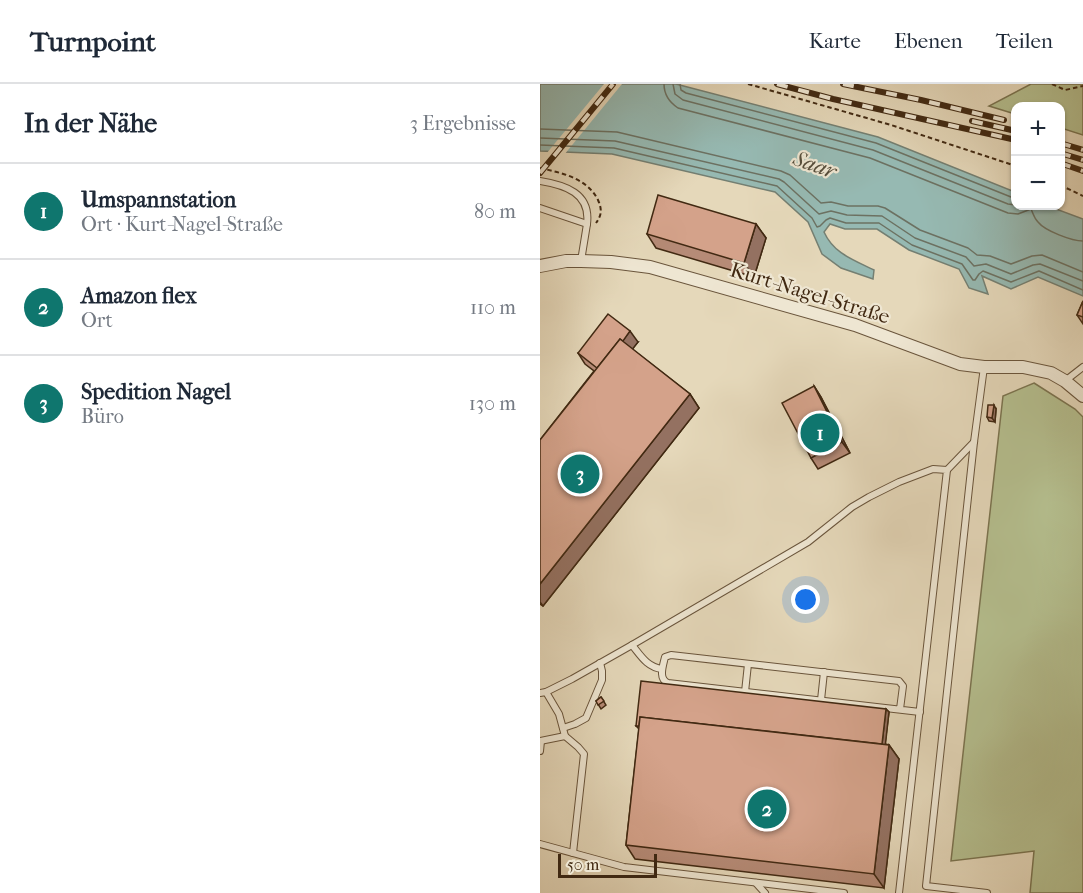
<!DOCTYPE html>
<html lang="de">
<meta charset="utf-8">
<style>
body{margin:0;font-family:"IM FELL French Canon",serif;background:#f2f2f3;color:#1f2937}
.controls{position:absolute;right:18px;top:18px;display:grid;overflow:hidden;border-radius:12px;box-shadow:0 2px 4px #0004}
.controls button{width:54px;height:54px;display:grid;place-items:center;padding:0;border:0;border-bottom:2px solid #e0e1e3;background:#fff;color:#1f2937;font:30px sans-serif}
.scale{position:absolute;left:18px;bottom:15px;width:99px;box-sizing:border-box;padding-left:6px;border:3px solid #412912;border-top:0;font-size:16px;line-height:21px;white-space:nowrap;color:#412912;-webkit-text-stroke:4px #eee6d2;paint-order:stroke}
.you{position:absolute;left:266px;top:516px;width:21px;height:21px;margin:-15px;border:4px solid #fff;border-radius:50%;background:#1a73e8;box-shadow:0 0 0 9px #1a73e833}
.badge{display:grid;place-items:center;width:39px;height:39px;border-radius:50%;background:#0f766e;color:#fff;font-size:20px;font-weight:700}
.pin{position:absolute;translate:-50% -50%;border:3px solid #fff;box-shadow:0 2px 6px #0006}
.list{margin:0;padding:0;list-style:none}
h2{display:flex;justify-content:space-between;align-items:center;height:78px;margin:0;padding:0 24px;font-size:26px}
h2 small{font-size:20px;font-weight:400;color:#747a83}
.list li{display:grid;grid-template-columns:39px 1fr auto;gap:18px;align-items:center;box-sizing:border-box;height:96px;padding:0 24px;border-top:2px solid #e0e1e3}
.list b{display:block;font-size:22px;white-space:nowrap}
.list p{margin:0;font-size:20px;white-space:nowrap;color:#747a83}
.list em{font-size:20px;font-style:normal;color:#747a83}
.map{position:relative;flex:none;width:543px;height:809px;overflow:hidden}
header{display:flex;align-items:center;gap:36px;box-sizing:border-box;height:84px;padding:0 30px;background:#fff;border-bottom:2px solid #e0e1e3}
header strong{font-size:28px}
nav{display:flex;gap:33px;margin-inline-start:auto;font-size:21px}
main{display:flex}
aside{flex:1;background:#fff}
.map>svg:first-child{display:block}
</style>
<header>
<strong>Turnpoint</strong>
<nav><a>Karte</a><a>Ebenen</a><a>Teilen</a></nav>
</header>
<main>
<aside>
<h2>In der Nähe<small>3 Ergebnisse</small></h2>
<ul class="list">
<li><span class="badge">1</span><div><b>Umspannstation</b><p>Ort · Kurt-Nagel-Straße</p></div><em>80 m</em></li>
<li><span class="badge">2</span><div><b>Amazon flex</b><p>Ort</p></div><em>110 m</em></li>
<li><span class="badge">3</span><div><b>Spedition Nagel</b><p>Büro</p></div><em>130 m</em></li>
</ul>
</aside>
<div class="map">
<svg width="543" height="809" viewBox="0 0 543 809">
<rect width="100%" height="100%" fill="#e5d8ba"/>
<filter id="stains"><feTurbulence type="fractalNoise" baseFrequency=".00333" numOctaves="4"/><feColorMatrix values="0 0 0 0 .2 0 0 0 0 .09 0 0 0 0 .02 0 0 0 .5 -.17"/></filter>
<radialGradient id="worn" r=".72"><stop offset=".6" stop-color="#630" stop-opacity="0"/><stop offset="1" stop-color="#630" stop-opacity=".3"/></radialGradient>
<g fill="#b5bf8f" stroke="#7b7450" stroke-width="1.5">
<path d="M491,0h52v51l-22,-7 -1,-22h-44l-1,8 -26,-8z"/>
<path d="M494,299l41,26 8,8v476h-53l4,-42 -83,10 52,-465z"/>
</g>
<path fill="#96b9b2" stroke="#747f72" stroke-width="1.5" d="M0,0h136l202,53 137,55 1,14h32l35,13v77l-45,-19 -27,12 -29,-13 6,18 -19,-6 -10,-19 -50,-19 -32,-21h-32l-15,-5 -6,8c10,22 30,28 50,38l-1,9 -32,-11 -19,-14 -14,-32 -33,-30 -163,-38 -72,-3z"/>
<path fill="#e5d8ba" d="M64,0h18l-58,71 -18,-1z"/>
<g fill="none" stroke-linecap="round" stroke-linejoin="round">
<g stroke="#6c7162" stroke-width="1.5">
<path d="M124,0c0,11 5,18 14,24l192,50 138,55 10,1 13,-5c2,4 3,9 7,13 7,9 34,19 45,19"/>
<path d="M133,0l2,10 8,6 190,50 135,54 8,1"/>
<path d="M140,0l1,6 5,3 190,50 135,54h5"/>
<path d="M0,45l77,3 164,39 9,4 31,28 10,-1 17,4h30l7,2 35,22 48,18 9,7 13,1 21,8 21,-8 10,-1 41,17"/>
<path d="M0,54l75,3 164,38 5,3 35,32 12,-3 16,4 35,1 33,22 51,19 8,9 12,-2 25,10 22,-9 7,-1 43,17"/>
<path d="M0,61l74,3 163,38 35,32 5,9 3,-1 6,-6 4,-2 16,5h33l33,22 50,19 11,16h2l4,-6 4,-3 28,11 28,-11 44,19"/>
</g>
<defs>
<g id="service">
<path d="M0,97c25,4 51,12 47,43"/>
<path d="M0,124l47,16 -6,37"/>
<path d="M444,283l-10,75 -48,444 61,7"/>
<path d="M525,297l18,-14"/>
<path d="M407,386l27,-28"/>
<path d="M92,561c9,11 15,22 30,24"/>
<path d="M6,608l13,22 6,22 13,11 6,7 -11,99"/>
<path d="M205,608l3,-28"/>
<path d="M0,609l6,-1 26,-13 60,-34 176,-103 44,-35 17,-10 30,-15 34,-13 14,1 -48,423"/>
<path d="M281,616l3,-28"/>
<path d="M360,625l3,-23 -4,-5 -228,-26 -6,2c-2,9 -7,22 3,26l252,29"/>
<path d="M23,644l12,-4 11,-6 16,-38v-9l-2,-8"/>
<path d="M0,657l25,-5"/>
<path d="M0,667l1,-10"/>
<path d="M0,760l84,23 220,26"/>
<path d="M216,799l9,10"/>
</g>
<path id="minor" d="M0,182l26,-5h15l30,1 39,5 205,58 105,39 24,3h39l28,6 14,8 18,15"/>
</defs>
<use href="#service" stroke="#6a553c" stroke-width="8"/>
<use href="#minor" stroke="#6a553c" stroke-width="14"/>
<g stroke="#412912" stroke-width="2" stroke-dasharray="4.5 3" stroke-linecap="butt">
<path d="M208,0l143,41 125,41"/>
<path d="M512,0l13,6 18,-4"/>
<path d="M0,84c22,5 47,10 58,32 4,9 4,15 -2,23"/>
<path d="M520,101l23,11"/>
</g>
<use href="#service" stroke="#eee6d2" stroke-width="6"/>
<use href="#minor" stroke="#eee6d2" stroke-width="12"/>
<defs>
<g id="rail">
<path d="M237,0l56,15 183,41"/>
<path d="M303,0l78,16 83,20"/>
<path d="M432,37l44,10"/>
<path d="M520,59l23,7"/>
<path d="M520,69l23,7"/>
<path d="M520,79l23,8"/>
<path d="M0,89l73,-89"/>
</g>
</defs>
<use href="#rail" stroke="#412912" stroke-width="6"/>
<use href="#rail" stroke="#eee6d2" stroke-width="4" stroke-dasharray="11" stroke-linecap="butt"/>
</g>
<g fill="#b68b77" stroke="#412912" stroke-width="1.5">
<path d="M216,140l10,14 -12,39 -98,-29 -9,-14z"/>
<path d="M543,217v23l-6,-9z"/>
<path d="M98,258l-6,7 58,45 9,14 -156,198 -3,-2v-164l54,-69 -9,-7 -7,-11z"/>
<path d="M274,302l7,11 29,56 -32,16 -7,-11z"/>
<path d="M456,325l-1,13 -6,-1 -2,-4z"/>
<path d="M61,613l5,8 -5,4 -5,-8z"/>
<path d="M346,625l3,3 -4,32 4,1 10,14 -15,129 -249,-29 -9,-14 13,-116 -3,-3z"/>
</g>
<g fill="#947161" stroke="#412912" stroke-width="1.5">
<path d="M216,140l10,14 -12,39 -10,-14z"/>
<path d="M90,247l8,11 -30,39 -8,-11z"/>
<path d="M274,302l7,11 29,56 -8,-11z"/>
<path d="M150,310l9,14 -156,198 -3,-4v-18z"/>
<path d="M454,321l2,4 -1,13 -3,-4z"/>
<path d="M346,625l3,3 -5,45 -3,-4z"/>
<path d="M349,661l10,14 -15,129 -10,-14z"/>
</g>
<g fill="#d4a28a" stroke="#412912" stroke-width="1.5">
<path d="M118,111l98,29 -12,39 -97,-29z"/>
<path d="M543,217v16l-6,-2z"/>
<path d="M68,230l22,17 -7,10 -3,-2 -23,29 -19,-15z"/>
<path d="M80,255l70,55 -150,190v-144z"/>
<path d="M274,302l28,56 -31,16 -29,-55z"/>
<path d="M448,321h6l-2,13 -5,-1z"/>
<path d="M101,597l245,28 -4,35 -242,-27 -1,9h-3z"/>
<path d="M61,613l3,4 -6,4 -2,-4z"/>
<path d="M100,633l249,28 -15,129 -248,-29z"/>
</g>
<g text-anchor="middle" stroke-width="4.5" stroke-linejoin="round" paint-order="stroke">
<g font-size="21" fill="#412912" stroke="#eee6d2">
<text transform="translate(270 209) rotate(17)" y="7">Kurt-Nagel-Straße</text>
</g>
<g font-size="22" font-style="italic" fill="#564d3a" stroke="#eee6d2">
<text transform="translate(275 80) rotate(19)" y="8">Saar</text>
</g>
</g>
<rect width="100%" height="100%" filter="url(#stains)"/>
<rect width="100%" height="100%" fill="url(#worn)"/>
</svg>
<div class="controls">
<button>+</button>
<button>−</button>
</div>
<div class="scale">50 m</div>
<div class="you"></div>
<div class="pin badge" style="left:280px;top:349px">1</div>
<div class="pin badge" style="left:227px;top:725px">2</div>
<div class="pin badge" style="left:40px;top:390px">3</div>
</div>
</main>
